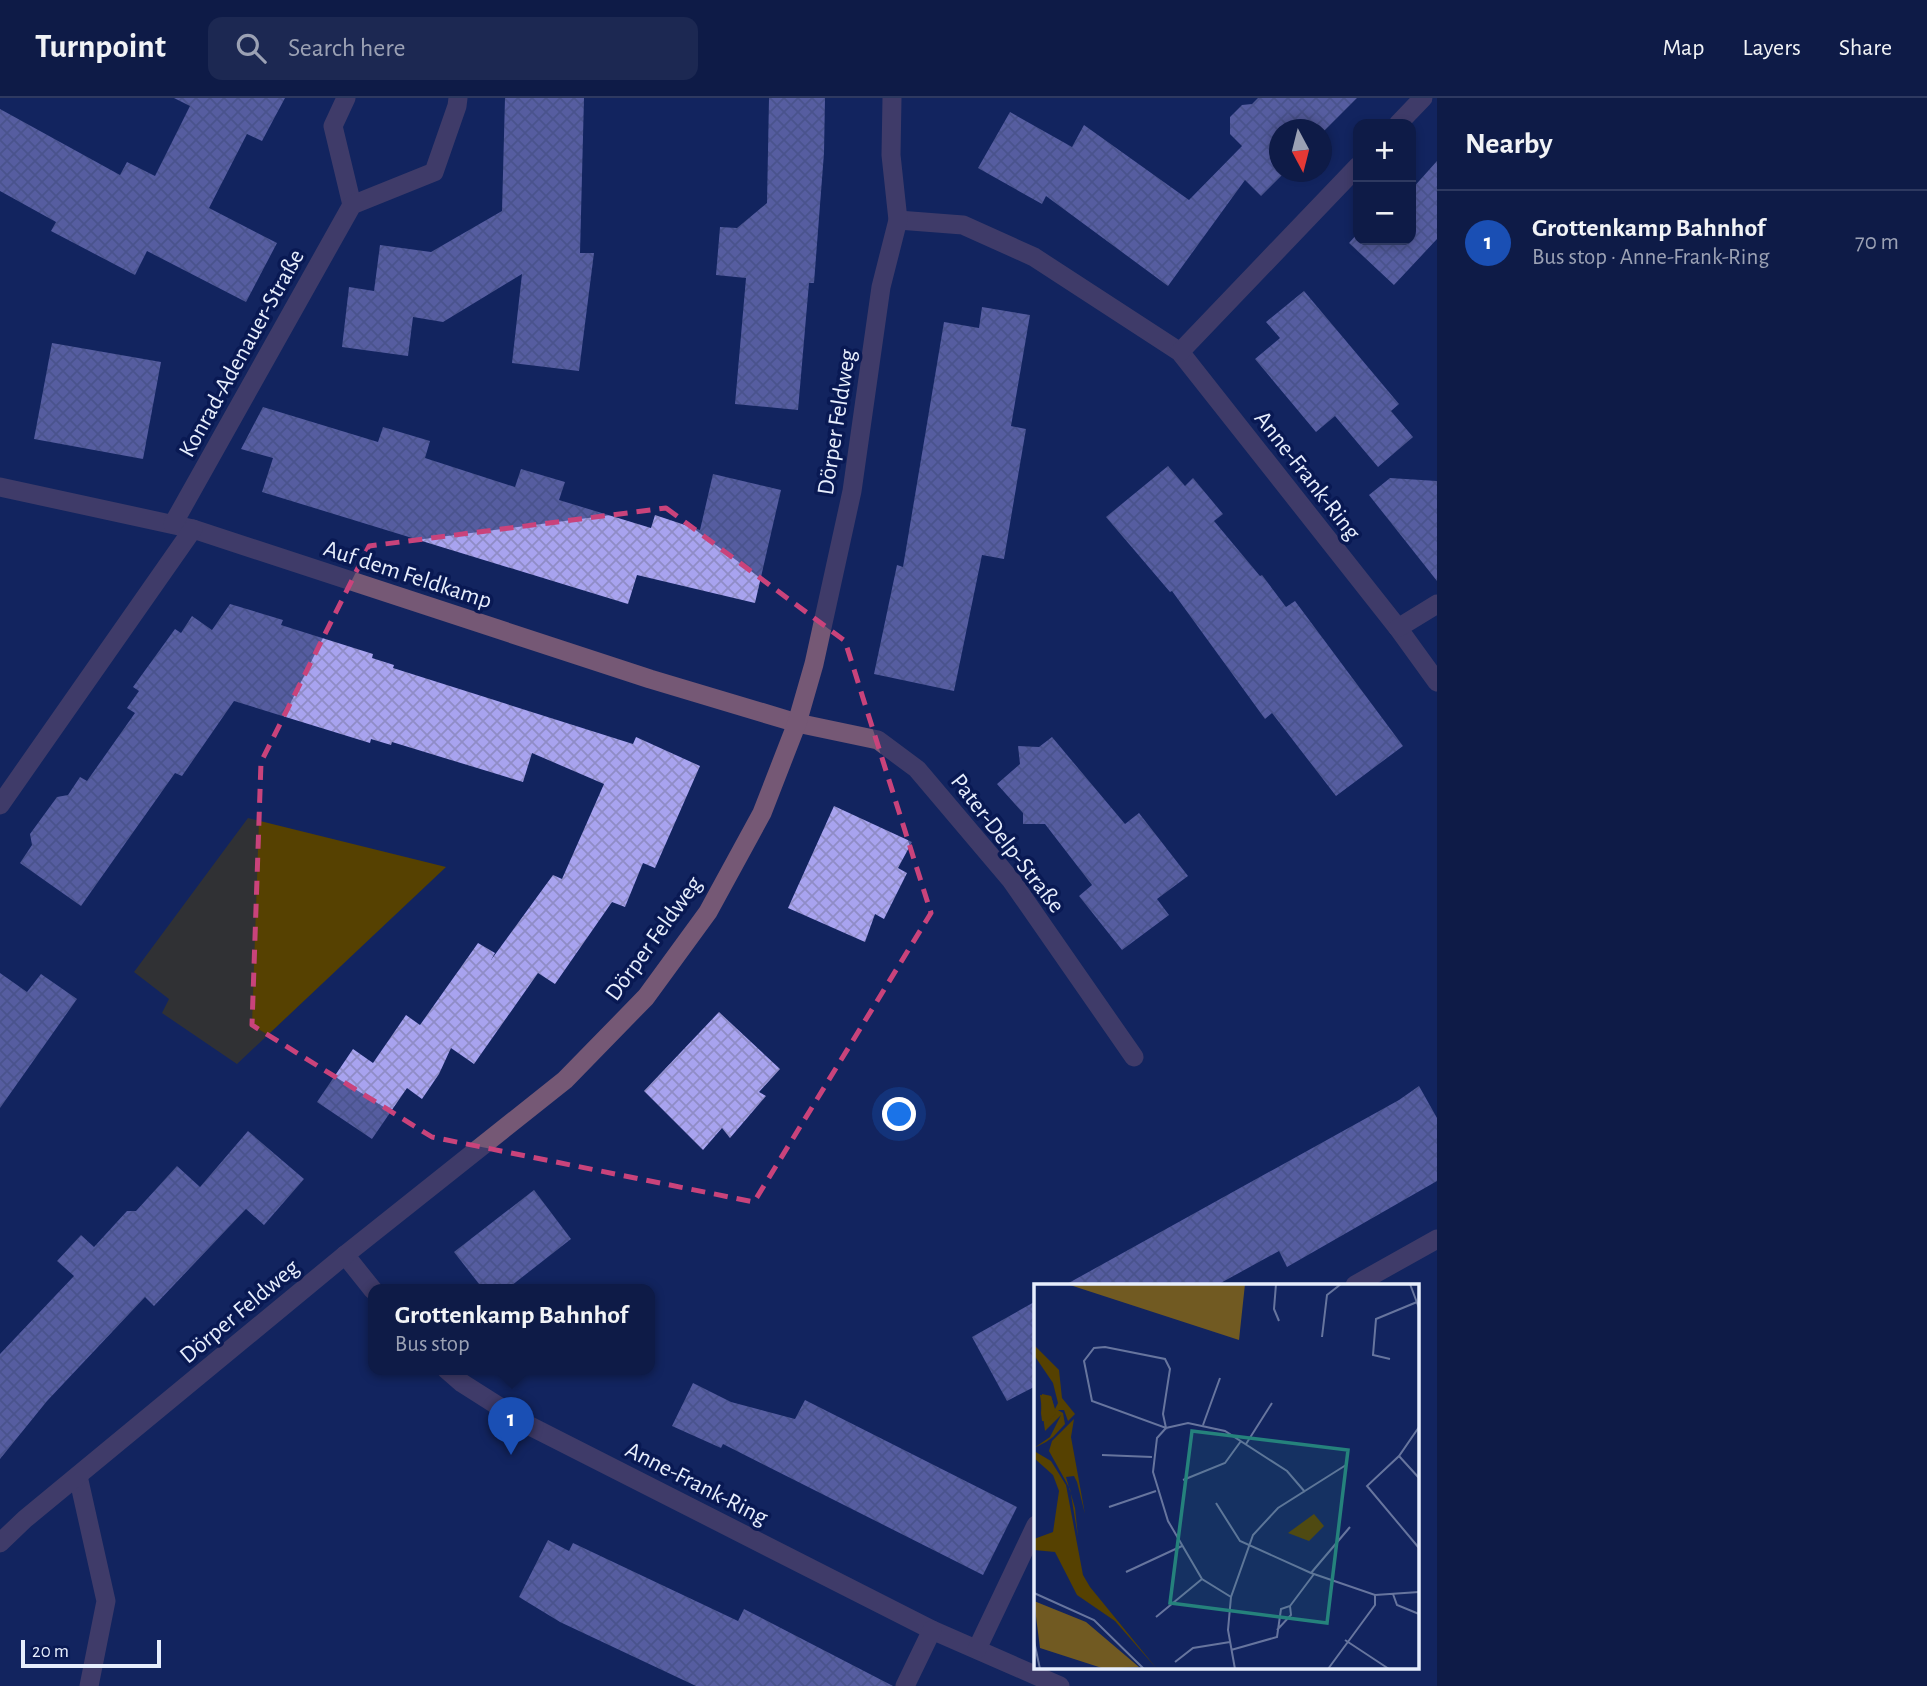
<!DOCTYPE html>
<meta charset="utf-8">
<style>
body{margin:0;font-family:"Alegreya Sans",sans-serif;background:#1c2852;color:#f1f3f6}
.controls{position:absolute;right:21px;top:21px;display:grid;overflow:hidden;border-radius:14px;box-shadow:0 4px 10px #0003}
.controls button{width:63px;height:63px;display:grid;place-items:center;padding:0;border:0;border-bottom:2px solid #2e3960;background:#0e1b47;color:#f1f3f6;font:35px sans-serif}
.compass{position:absolute;left:1269px;top:21px;width:63px;height:63px;border-radius:50%;background:#0e1b47;box-shadow:0 4px 10px #0003;rotate:173deg}
.scale{position:absolute;left:21px;bottom:18px;width:140px;box-sizing:border-box;padding-left:7px;border:4px solid #e7eefd;border-top:0;font-size:19px;line-height:24px;white-space:nowrap;color:#e7eefd;-webkit-text-stroke:5px #091953;paint-order:stroke}
.you{position:absolute;left:900px;top:1017px;width:24px;height:24px;margin:-18px;border:5px solid #fff;border-radius:50%;background:#1a73e8;box-shadow:0 0 0 10px #1a73e833}
.badge{display:grid;place-items:center;width:46px;height:46px;border-radius:50%;background:#d93025;color:#fff;font-size:23px;font-weight:700}
.pin{position:absolute;translate:-50% -58px;filter:drop-shadow(0 2px 4px #0008)}
.pin::after{content:'';position:absolute;top:37px;width:24px;height:21px;background:inherit;clip-path:polygon(0 0,100% 0,50% 100%)}
.popup{position:absolute;left:368px;top:1186px;width:287px;height:91px;box-sizing:border-box;display:grid;place-content:center;border-radius:14px;background:#0e1b47;filter:drop-shadow(0 2px 5px #0005);font-size:23px;white-space:nowrap;color:#9ba1b4}
.popup b{font-size:26px;color:#f1f3f6}
.popup::after{content:'';position:absolute;left:50%;top:100%;margin-left:-14px;border:14px solid transparent;border-top-color:#0e1b47}
.list{margin:0;padding:0;list-style:none}
h2{display:flex;justify-content:space-between;align-items:center;height:91px;margin:0;padding:0 28px;font-size:30px}
h2 small{font-size:23px;font-weight:400;color:#9ba1b4}
.list li{display:grid;grid-template-columns:46px 1fr auto;gap:21px;align-items:center;box-sizing:border-box;height:105px;padding:0 28px;border-top:2px solid #2e3960}
.list b{display:block;font-size:26px;white-space:nowrap}
.list p{margin:0;font-size:23px;white-space:nowrap;color:#9ba1b4}
.list em{font-size:23px;font-style:normal;color:#9ba1b4}
.icon{flex:none;width:38px;height:38px;fill:none;stroke:currentColor;stroke-width:2;stroke-linecap:round;stroke-linejoin:round}
.map{position:relative;flex:none;width:1437px;height:1588px;overflow:hidden}
header{display:flex;align-items:center;gap:42px;box-sizing:border-box;height:98px;padding:0 35px;background:#0e1b47;border-bottom:2px solid #2e3960}
header strong{font-size:33px}
nav{display:flex;gap:38px;margin-inline-start:auto;font-size:24px}
.search{width:490px;height:63px;background:#1c2852;display:flex;align-items:center;gap:18px;box-sizing:border-box;padding:0 24px;border-radius:14px;color:#9ba1b4;font-size:26px}
main{display:flex}
aside{flex:1;background:#0e1b47}
.map>svg:first-child{display:block}
</style>
<header>
<strong>Turnpoint</strong>
<div class="search"><svg class="icon" aria-label="search" viewBox="0 0 24 24"><circle cx="10" cy="10" r="6"/><path d="M15 15l6 6"/></svg>Search here</div>
<nav><a>Map</a><a>Layers</a><a>Share</a></nav>
</header>
<main>
<div class="map">
<svg width="1437" height="1588" viewBox="0 0 1437 1588">
<defs>
<pattern id="building-cross-hatch" width="8" height="8" patternUnits="userSpaceOnUse" patternTransform="scale(1.75)"><rect width="8" height="8" fill="#a8a3ef"/><path d="M0 0l8 8M0 8l8-8" fill="none" stroke="#8f8cc6"/></pattern>
</defs>
<rect width="100%" height="100%" fill="#12245f"/>
<path fill="#564101" d="M248,720l198,49 -209,197 -75,-51 7,-14 -35,-27z"/>
<g fill="url(#building-cross-hatch)">
<path d="M174,0h111l-23,43 -15,-7 -38,74 68,35 -31,59 -99,-51 -12,24 -84,-44 5,-9 -56,-31v-82l120,66 7,-13 28,14 35,-70z"/>
<path d="M505,0h79l-4,155h14l-15,118 -67,-8 10,-89 -79,48 -30,-5 -5,39 -66,-9 7,-60 25,4 6,-46 51,7 71,-41z"/>
<path d="M769,0h56l-1,55 -10,130h-5l-11,127 -63,-6 11,-126 -30,-3 4,-48 17,1 30,-25z"/>
<path d="M1258,0h99l-36,36v-4h-42v42h6l-24,24 -16,-16 -77,106 -122,-90 -4,8 -64,-36 32,-56 62,35 12,-22 105,75 53,-54 -12,-12v-17l12,-12 10,-1z"/>
<path d="M1437,63v78l-43,46 -45,-42 9,-10v7h53v-50z"/>
<path d="M1304,193l95,113 -8,7 22,26 -35,30 -43,-51 -19,16 -61,-73 25,-21 -14,-16z"/>
<path d="M982,209l48,8 -19,111 15,3 -22,130 -22,-4 -28,136 -80,-17 23,-109 6,2 41,-245 35,6z"/>
<path d="M52,245l109,19 -18,97 -109,-20z"/>
<path d="M263,309l115,35 5,-15 47,14 -5,17 90,29 6,-18 44,13 -6,18 92,28 4,-13 45,15 13,-56 68,16 -26,113 -118,-28 -9,29 -366,-112 11,-34 -32,-9z"/>
<path d="M1168,368l17,20 8,-8 30,36 -9,7 46,55 2,-1 24,32 9,-6 108,145 -67,50 -64,-83 -7,6 -93,-128 -2,1 -64,-75z"/>
<path d="M1390,380l47,3v100l-68,-86z"/>
<path d="M230,506l53,16 -2,5 92,29 -1,4 22,7 -1,3 240,76 3,-7 64,29 -45,102 -12,-5 -18,44 -13,-5 -57,82 -17,-11 -64,91 -23,-16 -12,26 -17,25 -15,-11 -35,51 -55,-37 36,-53 20,14 33,-48 14,10 58,-82 17,10 -4,7 62,-85 9,4 42,-95 -72,-31 -9,29 -131,-40 -1,3 -20,-6 -1,4 -136,-42 -52,75 -7,-3 -94,133 -61,-43 12,-18 -2,-11 27,-37 11,-2 12,-18 7,4 48,-68 -8,-5 12,-17 -6,-4 42,-58 6,4 11,-17 20,14z"/>
<path d="M1052,639l73,87 14,-11 49,63 -31,23 12,16 -47,35 -43,-54 13,-11 -47,-61h-22v-11l-26,-29 23,-20 -2,-18 21,1z"/>
<path d="M834,708l78,36 -14,26 9,5 -23,46 -9,-5 -10,28 -77,-34z"/>
<path d="M0,875l27,19 14,-18 36,25 -77,109z"/>
<path d="M719,914l61,57 -21,23 7,4 -36,42 -8,-10 -19,22 -59,-59z"/>
<path d="M1419,988l18,32v63l-150,86 -8,-16 -62,34h-152l334,-185z"/>
<path d="M248,1033l56,48 -40,46 -18,-16 -92,97 -9,-9 -98,104 -47,58v-105l74,-78 -17,-15 24,-26 13,12 33,-36h9l41,-45 23,21z"/>
<path d="M534,1092l37,49 -64,50h-24l-29,-37z"/>
<path d="M1036,1203v85l-29,15 -35,-64z"/>
<path d="M693,1285l38,19 64,17 10,-19 212,107 -34,68 -260,-131 -2,4 -49,-22z"/>
<path d="M548,1442l21,11 4,-8 165,78 6,-12 149,77h-197l-136,-64 -41,-25z"/>
</g>
<g fill="none" stroke-linecap="round" stroke-linejoin="round">
<path stroke="#755875" stroke-width="19" d="M78,1378l28,125 -17,85"/>
<g stroke="#755875" stroke-width="19">
<path d="M346,0l-13,28 19,79"/>
<path d="M1398,26l25,-26"/>
<path d="M898,122l65,5 71,32 146,95 218,276 39,54"/>
<path d="M1180,254l178,-186"/>
<path d="M0,389l193,42 457,150 147,44 81,17 39,29 94,111 123,177"/>
<path d="M173,426l179,-319 82,-33 23,-66 1,-8"/>
<path d="M1398,530l39,-24"/>
<path d="M0,707l193,-276"/>
<path d="M345,1157l28,35"/>
<path d="M1355,1187l82,-46"/>
<path d="M446,1271l16,14 66,42 404,205 128,56"/>
<path d="M0,1445l25,-24 320,-264 220,-175 81,-83 62,-85 54,-99 35,-90 17,-59 38,-173 29,-204 17,-67 -7,-65 1,-57"/>
<path d="M977,1551l59,-124"/>
<path d="M905,1588l27,-56"/>
</g>
</g>
<path d="M0 0H1437V1588H0ZM666,410l179,133 86,272 -177,289 -322,-65 -180,-112 9,-263 108,-216z" fill="#12245f" fill-opacity=".55" fill-rule="evenodd"/>
<path fill="none" stroke="#c9437b" stroke-width="5" stroke-dasharray="14 9" stroke-linejoin="round" d="M666,410l179,133 86,272 -177,289 -322,-65 -180,-112 9,-263 108,-216z"/>
<g text-anchor="middle" stroke-width="7" stroke-linejoin="round" paint-order="stroke">
<g font-size="24" fill="#e7eefd" stroke="#091953">
<text transform="translate(241 255) rotate(-61)" y="8">Konrad-Adenauer-Straße</text>
<text transform="translate(836 324) rotate(-81)" y="8">Dörper Feldweg</text>
<text transform="translate(1308 377) rotate(52)" y="8">Anne-Frank-Ring</text>
<text transform="translate(408 476) rotate(18)" y="8">Auf dem Feldkamp</text>
<text transform="translate(1008 745) rotate(52)" y="8">Pater-Delp-Straße</text>
<text transform="translate(653 840) rotate(-54)" y="8">Dörper Feldweg</text>
<text transform="translate(239 1213) rotate(-40)" y="8">Dörper Feldweg</text>
<text transform="translate(697 1385) rotate(27)" y="8">Anne-Frank-Ring</text>
</g>
</g>
<g transform="translate(1034 1186)">
<rect width="385" height="385" fill="#12245f"/>
<path d="M0,61l25,25 3,28 13,16 -7,7 -4,-11h-6l5,3 2,11 -12,13 -7,5 -12,6 16,-11 11,-22 -16,16 -5,-36 11,1 4,13 3,-6 -5,-20 -19,-28zM40,135l-3,18 14,77 -8,-32 -3,-6 -8,1 9,31 3,29 -8,-48 -21,-38 3,-10zM0,167l17,10 15,24 17,90 7,12 67,82 -42,-48 -38,-26 -22,-43 -21,-2v-11l19,-7 6,-41 -6,-16 -19,-17z" fill="#564101"/>
<path d="M33,0h178l-6,56 -166,-54zM0,317l52,21 53,45 -34,2 -65,-21z" fill="#715a22"/>
<path d="M8,110l9,2 5,18 -8,7h-6l-1,-8zM280,230l10,12 -15,15 -21,-8z" fill="#564101"/>
<path fill="none" stroke="#67759e" stroke-width="2" d="M242,0l-2,25 5,12M376,0l9,24M288,53l5,-42 14,-11M71,63l60,12 5,10 -7,45 3,14 -74,-27 -8,-40 10,-13zM356,75l-17,-4 3,-36 41,-17M169,141l17,-47M385,143l-20,29 -32,30 52,62M212,160l26,-41M68,171l50,2M365,172l20,22M149,196l42,-17 16,-22M182,219l24,38 71,32 64,22 44,-3M75,223l47,-16M92,288l56,-26M277,289l39,-46M0,309l60,27 50,49M359,310l4,11 22,9M197,313l-29,-18 -34,-58 -15,-49 4,-34 9,-10 22,-5 37,8 62,40 18,21M122,333l46,-38M243,346l14,-15 -1,-9M311,356l44,29M0,357l6,28M197,366l46,-13 4,-28 9,-3 24,-32M141,378l18,-14 37,-6M201,385l-7,-39 3,-33 22,-62 25,-27 68,-43M294,385l47,-64v-10"/>
<path fill="#25827c" fill-opacity="0.15" stroke="#25827c" stroke-width="3.5" d="M158,147l156,19 -21,173 -157,-20z"/>
<rect width="385" height="385" fill="none" stroke="#e7eefd" stroke-width="3.5"/>
</g>
</svg>
<div class="controls">
<button>+</button>
<button>−</button>
</div>
<svg class="compass" viewBox="-18 -18 36 36"><path d="M0-13l5 13h-10z" fill="#e53935"/><path d="M0 13l5-13h-10z" fill="#9ba1b4"/></svg>
<div class="scale">20 m</div>
<div class="you"></div>
<div class="pin badge" style="left:511px;top:1357px;background:#1a4fb4">1</div>
<div class="popup"><b>Grottenkamp Bahnhof</b>Bus stop</div>
</div>
<aside>
<h2>Nearby<small></small></h2>
<ul class="list">
<li><span class="badge" style="background:#1a4fb4">1</span><div><b>Grottenkamp Bahnhof</b><p>Bus stop · Anne-Frank-Ring</p></div><em>70 m</em></li>
</ul>
</aside>
</main>
